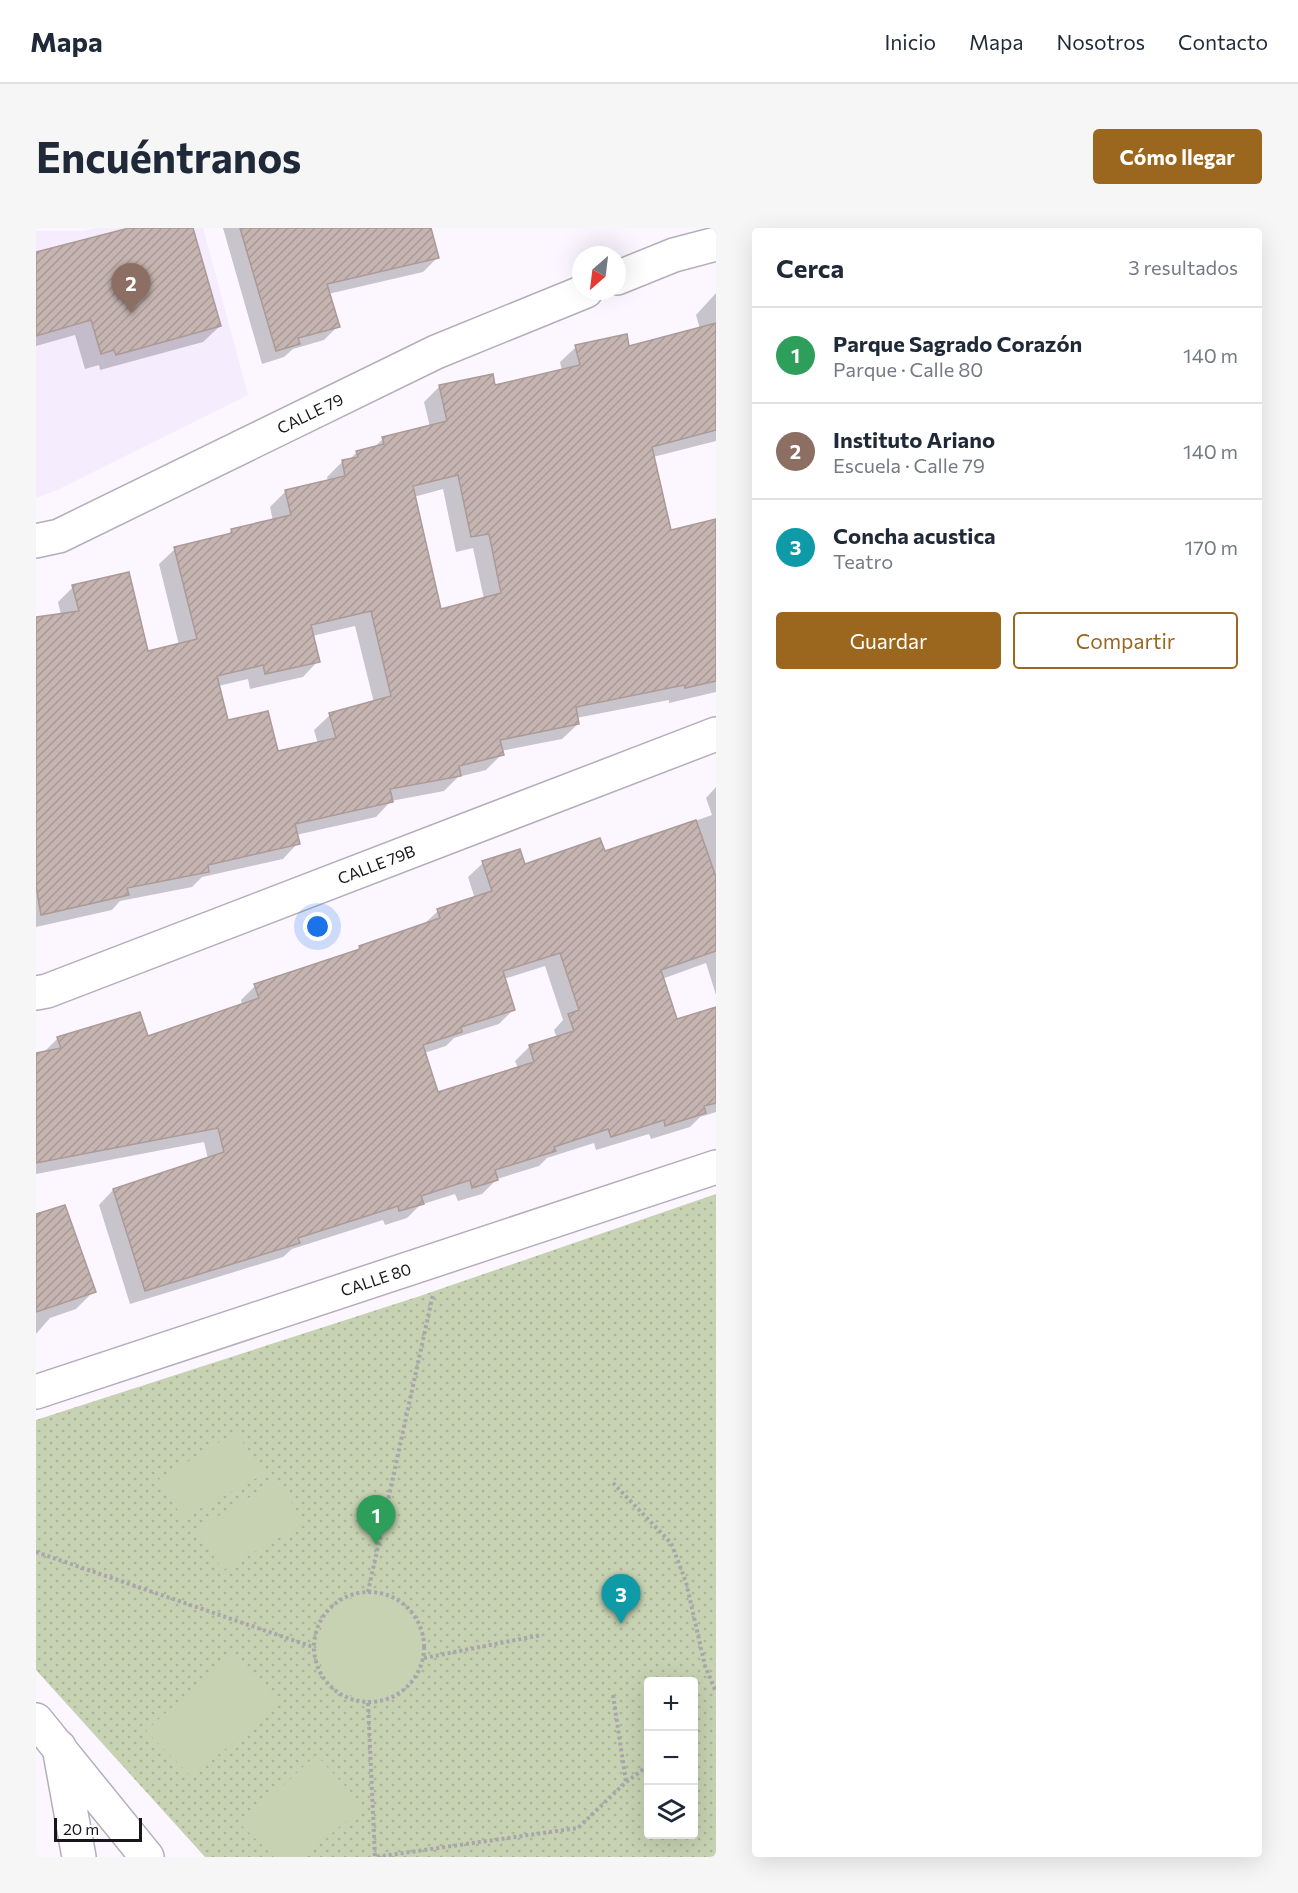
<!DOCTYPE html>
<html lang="es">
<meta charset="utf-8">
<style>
body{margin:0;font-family:Commissioner,sans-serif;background:#f6f6f7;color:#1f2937}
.controls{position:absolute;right:18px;bottom:18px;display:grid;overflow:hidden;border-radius:6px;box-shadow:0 6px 24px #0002}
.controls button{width:54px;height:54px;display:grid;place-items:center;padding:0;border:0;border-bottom:2px solid #e0e1e3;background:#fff;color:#1f2937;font:30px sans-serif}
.compass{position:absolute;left:536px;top:18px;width:54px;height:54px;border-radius:50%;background:#fff;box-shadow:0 6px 24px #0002;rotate:208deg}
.scale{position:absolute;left:18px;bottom:15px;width:88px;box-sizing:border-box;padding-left:6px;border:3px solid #19161b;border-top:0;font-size:16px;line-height:21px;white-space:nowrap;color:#19161b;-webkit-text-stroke:4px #fff;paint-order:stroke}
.you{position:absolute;left:282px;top:699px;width:21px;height:21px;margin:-15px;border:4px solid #fff;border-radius:50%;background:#1a73e8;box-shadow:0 0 0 9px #1a73e833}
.badge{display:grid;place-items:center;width:39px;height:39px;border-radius:50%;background:#9b671e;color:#fff;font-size:20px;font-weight:700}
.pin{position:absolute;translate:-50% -50px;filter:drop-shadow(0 2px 3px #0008)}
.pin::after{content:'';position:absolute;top:32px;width:21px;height:18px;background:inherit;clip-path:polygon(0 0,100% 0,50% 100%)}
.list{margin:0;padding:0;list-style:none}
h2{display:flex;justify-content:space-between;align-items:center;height:78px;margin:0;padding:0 24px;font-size:26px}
h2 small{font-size:20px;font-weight:400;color:#747a83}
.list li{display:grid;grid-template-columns:39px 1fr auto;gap:18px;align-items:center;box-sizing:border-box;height:96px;padding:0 24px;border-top:2px solid #e0e1e3}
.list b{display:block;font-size:22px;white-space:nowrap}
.list p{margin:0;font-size:20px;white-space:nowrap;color:#747a83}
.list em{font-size:20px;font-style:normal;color:#747a83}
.actions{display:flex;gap:12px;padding:18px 24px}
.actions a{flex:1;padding:14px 0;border:2px solid #9b671e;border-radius:6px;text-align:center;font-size:21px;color:#9b671e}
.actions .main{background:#9b671e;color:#fff}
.icon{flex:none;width:33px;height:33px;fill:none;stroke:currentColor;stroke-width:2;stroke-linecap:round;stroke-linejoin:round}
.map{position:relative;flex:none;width:680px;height:1629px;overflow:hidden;border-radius:6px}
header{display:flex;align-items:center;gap:36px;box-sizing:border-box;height:84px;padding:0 30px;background:#fff;border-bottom:2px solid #e0e1e3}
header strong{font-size:28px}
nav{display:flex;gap:33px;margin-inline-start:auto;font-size:21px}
.intro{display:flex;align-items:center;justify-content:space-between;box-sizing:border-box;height:144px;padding:0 36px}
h1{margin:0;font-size:42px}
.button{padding:15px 27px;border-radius:6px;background:#9b671e;color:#fff;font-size:21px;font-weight:700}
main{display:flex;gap:36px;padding:0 36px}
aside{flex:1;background:#fff;border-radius:6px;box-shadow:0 6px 24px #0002}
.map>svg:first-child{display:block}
</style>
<header>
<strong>Mapa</strong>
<nav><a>Inicio</a><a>Mapa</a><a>Nosotros</a><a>Contacto</a></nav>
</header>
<div class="intro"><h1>Encuéntranos</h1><a class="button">Cómo llegar</a></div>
<main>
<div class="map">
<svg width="680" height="1629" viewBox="0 0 680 1629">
<defs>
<pattern id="park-dots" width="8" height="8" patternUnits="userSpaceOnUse" patternTransform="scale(1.5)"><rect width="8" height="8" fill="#c6d2b2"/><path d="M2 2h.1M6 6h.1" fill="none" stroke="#aab498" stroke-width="1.8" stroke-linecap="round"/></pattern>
<pattern id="building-hatch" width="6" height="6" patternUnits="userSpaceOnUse" patternTransform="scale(1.5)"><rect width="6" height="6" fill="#c5b4b0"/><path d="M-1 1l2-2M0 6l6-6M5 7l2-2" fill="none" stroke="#a99a97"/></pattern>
</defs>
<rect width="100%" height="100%" fill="#fbf6ff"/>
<path fill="#f5ecfd" d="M60,0h107l45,167 -191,95 -21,8v-267h46z"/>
<path fill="url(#park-dots)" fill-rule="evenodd" d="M680,966v663h-511l-169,-187v-250l384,-124zM612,1454h46v152h-46z"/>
<g fill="#c6d2b2">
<path d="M200,1204l28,42 -81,44 -25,-38z"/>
<path d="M241,1253l28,42 -82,47 -28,-40z"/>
<circle cx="334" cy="1419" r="52"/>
<path d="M194,1426l50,49 -88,74 -46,-46z"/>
<path d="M280,1527l48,51 -60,51h-30l-33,-32z"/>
</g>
<g fill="#0003" fill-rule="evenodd">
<path d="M98,0h57l29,98 -17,16 -103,28 -1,-5 -14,4 -10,-34 -39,11v-91z"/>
<path d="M187,0h207l7,30 -14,14 -95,22 10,32 -14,14 -31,9 -9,8 -22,7z"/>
<path d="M680,65v148l-63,16 17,74 46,-10v171l-47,11v-3l-93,18 2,6 -16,15 -61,12 1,3 -16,16 -28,7 -14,14 -53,10 -15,16 -80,18 2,8 -15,16 -81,18 -10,10 -72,14 -8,9 -76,17v-308l25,-4 -3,-13 15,-15 74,66 32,-8 -20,-81 16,-15 51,-13 6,-6 41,-9 -3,-14 16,-16 42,-10 -1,-4 15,-15 7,-2 8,-8 16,-4 10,-9 47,-12 -6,-25 16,-16 54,1 68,-16 -2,-9 16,-15 52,1 72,-19 -4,-14zM407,261l13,63 17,-4 11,51 -44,11 -26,-113zM319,398l19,77 -44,12 -16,15 4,14 -41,9 -50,-31 -9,-36 30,-7 2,10 53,-12 15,-16 -6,-25z"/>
<path d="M680,559v208l-10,-32 -44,16 14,42 40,-12v103l-16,5 -10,10 -39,12 -2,-5 -53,16 -2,-7 -47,15 -8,8 -42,13 -15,15 -24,7 -3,-7 -35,11 -13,13 -22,7 -2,-5 -91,29 -9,8 -153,47 -31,-99 14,-15 95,-31 -4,-17 -168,32v-120l7,-1 15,-15h89l95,-33 -1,-5 14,-14 100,-34 5,-5 63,-22 15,-14 37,-12 -7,-22 15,-14 41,3 80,-13 108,-38 -6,-17zM509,738l18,54 -9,10 3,8 -27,8 -15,15 3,7 -81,26 -13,-41 22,-7 8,-8 45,-14 14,-14 -9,-31z"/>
<path d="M0,988l58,75 -18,18 -26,9 -14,16z"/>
</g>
<g fill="url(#building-hatch)" stroke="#ab9a97" stroke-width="1.5" fill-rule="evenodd">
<path d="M93,0h64l28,98 -105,29 -2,-5 -13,4 -10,-34 -55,16v-84z"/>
<path d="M204,0h191l8,30 -112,26 13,43 -42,11 2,6 -24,7z"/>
<path d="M680,95v107l-64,17 19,83 45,-11v162l-31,7 -1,-3 -108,22 3,17 -79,16 4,15 -45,11 2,10 -71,13 3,13 -98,22 5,20 -92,21 1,7 -82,16 2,7 -88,20 -5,-29v-269l43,-6 -7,-26 57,-13 19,79 49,-12 -23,-92 58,-14 -1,-4 60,-14 -6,-25 60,-14 -3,-16 16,-3 -2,-6 28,-7 -2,-7 65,-16 -8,-36 54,-11 2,11 85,-20 -5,-20 52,-11 2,12zM422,247l13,62 18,-3 12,59 -60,16 -28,-123zM335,383l20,85 -62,17 7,25 -58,13 -10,-40 -40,9 -11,-44 46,-11 2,9 55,-12 -9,-37z"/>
<path d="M660,592l20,57v74l-55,19 16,49 39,-12v96l-12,3 2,7 -41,13 -1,-6 -53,17 -3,-8 -54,18 2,4 -61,19 3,10 -26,8 -2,-8 -49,16 3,8 -25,7 -1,-5 -100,32 2,5 -155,48 -32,-102 111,-37 -6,-24 -182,35v-110l25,-5 -4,-11 83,-25 8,24 111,-38 -5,-14 106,-35 -1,-3 81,-28 -3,-9 55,-18 -10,-30 38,-12 5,15 75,-26 5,13zM524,725l19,57 -11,4 6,17 -45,14 5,17 -96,30 -15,-47 39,-13 -1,-5 54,-17 -12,-39z"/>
<path d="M29,977l31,87 -60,20v-98z"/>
</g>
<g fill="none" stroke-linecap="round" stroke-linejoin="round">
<defs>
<g id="minor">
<path d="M581,50l57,-23 42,-11"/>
<path id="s1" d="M0,313l23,-5 377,-184 150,-61"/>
<path id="s2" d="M0,765l11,-2 669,-257"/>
<path id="s3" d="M0,1164l680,-225"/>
<path d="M23,1519l20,110"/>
</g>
<path id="secondary" d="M0,1492l111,137"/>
</defs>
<use href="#minor" stroke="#b4adba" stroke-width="36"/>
<use href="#secondary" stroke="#b4adba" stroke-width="36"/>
<g stroke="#a9a5ad" stroke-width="4" stroke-dasharray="3 3" stroke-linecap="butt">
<path d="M577,1255l58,60 15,39 19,84 11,26"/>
<path d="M0,1324l277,95"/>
<circle cx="333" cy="1419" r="55"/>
<path d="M332,1364l65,-298"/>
<path d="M388,1430l117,-23"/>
<path d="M577,1467l13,87"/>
<path d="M332,1475l7,154 203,-29 48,-46 22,-16"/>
</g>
<use href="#minor" stroke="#fff" stroke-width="33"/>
<use href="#secondary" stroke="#fff" stroke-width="33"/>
</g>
<g text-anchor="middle" stroke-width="4.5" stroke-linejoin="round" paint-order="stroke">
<g font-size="16" fill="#19161b" stroke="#fff">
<text dy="6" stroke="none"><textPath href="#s1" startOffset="303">CALLE 79</textPath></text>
<text dy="6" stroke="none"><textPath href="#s2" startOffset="364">CALLE 79B</textPath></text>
<text dy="6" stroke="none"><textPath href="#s3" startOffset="358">CALLE 80</textPath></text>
</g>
</g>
</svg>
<div class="controls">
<button>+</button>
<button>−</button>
<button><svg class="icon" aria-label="layers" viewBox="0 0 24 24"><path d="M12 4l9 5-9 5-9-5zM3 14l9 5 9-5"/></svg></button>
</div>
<svg class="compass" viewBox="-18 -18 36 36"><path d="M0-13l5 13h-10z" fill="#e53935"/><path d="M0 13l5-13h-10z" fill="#747a83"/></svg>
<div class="scale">20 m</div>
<div class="you"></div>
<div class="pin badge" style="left:340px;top:1317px;background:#2e9e5b">1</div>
<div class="pin badge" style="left:95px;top:85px;background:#8d6e63">2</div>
<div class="pin badge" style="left:585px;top:1396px;background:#0f9aa8">3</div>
</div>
<aside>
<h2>Cerca<small>3 resultados</small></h2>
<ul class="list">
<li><span class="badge" style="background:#2e9e5b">1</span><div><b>Parque Sagrado Corazón</b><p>Parque · Calle 80</p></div><em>140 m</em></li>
<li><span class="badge" style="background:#8d6e63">2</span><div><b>Instituto Ariano</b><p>Escuela · Calle 79</p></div><em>140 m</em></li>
<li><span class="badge" style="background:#0f9aa8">3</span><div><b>Concha acustica</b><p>Teatro</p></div><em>170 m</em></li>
</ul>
<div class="actions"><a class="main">Guardar</a><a>Compartir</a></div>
</aside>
</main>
